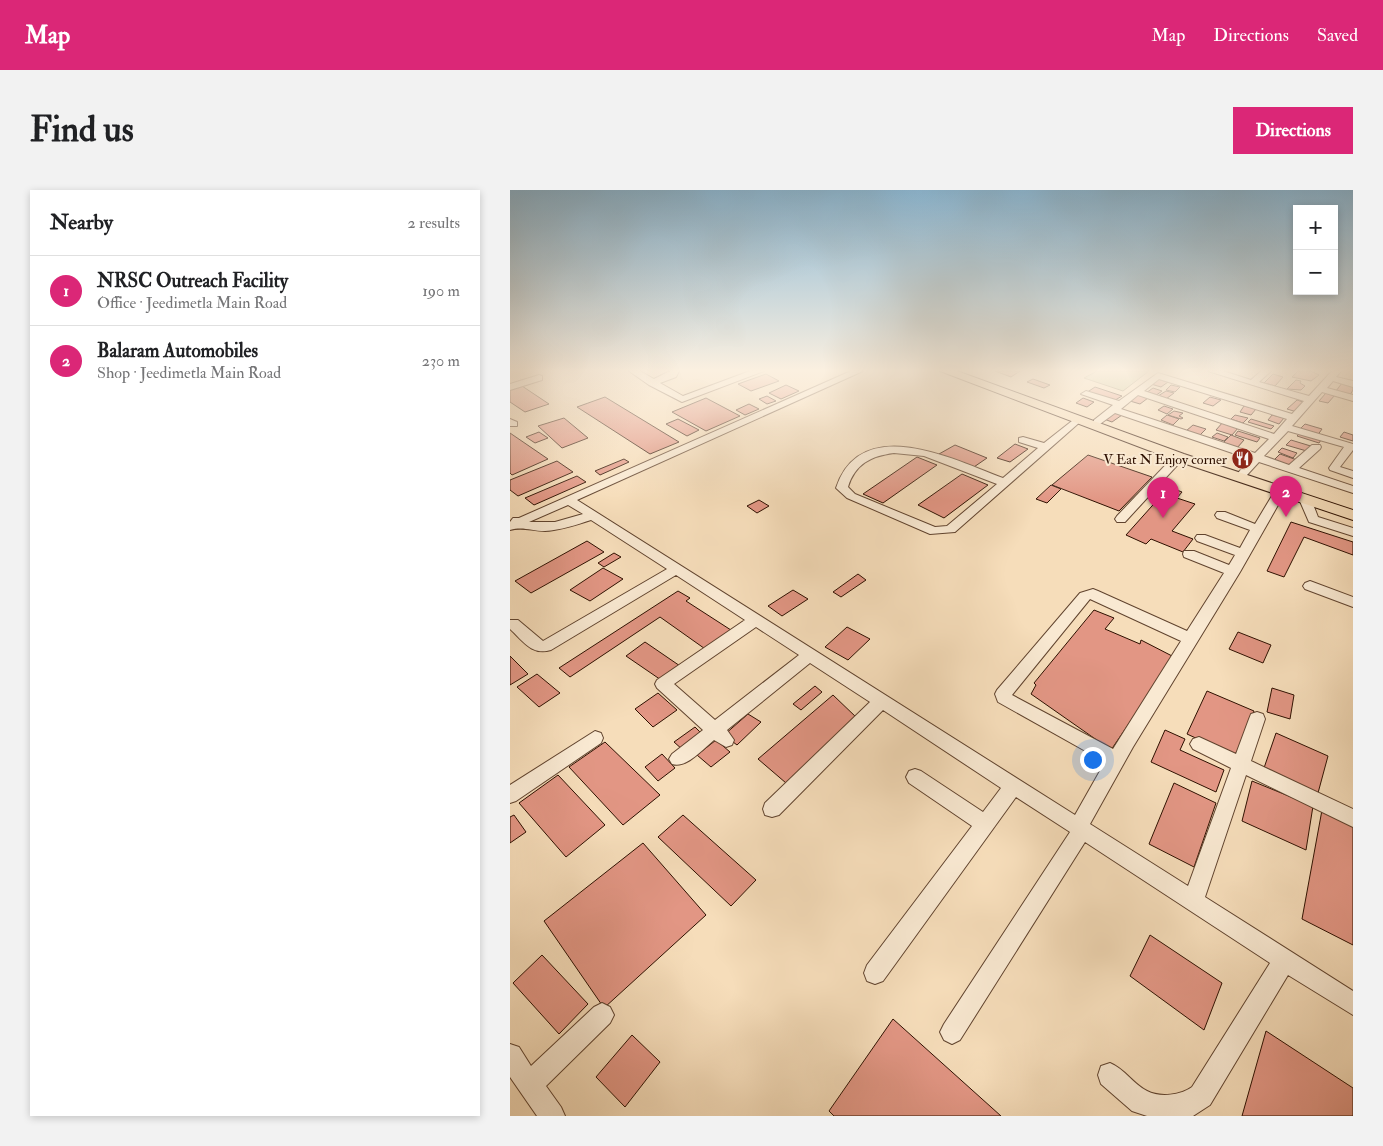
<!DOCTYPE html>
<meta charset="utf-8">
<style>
body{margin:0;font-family:"IM FELL Double Pica",serif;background:#f2f2f2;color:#202124}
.controls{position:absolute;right:15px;top:15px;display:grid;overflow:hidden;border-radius:0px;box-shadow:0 2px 8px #0003}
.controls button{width:45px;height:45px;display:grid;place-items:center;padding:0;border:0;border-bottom:1px solid #e0e0e0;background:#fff;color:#202124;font:25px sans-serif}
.you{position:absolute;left:582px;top:569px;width:18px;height:18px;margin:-12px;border:4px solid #fff;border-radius:50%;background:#1a73e8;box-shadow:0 0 0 8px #1a73e833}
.badge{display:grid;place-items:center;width:32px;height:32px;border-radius:50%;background:#db2777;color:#fff;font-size:16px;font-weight:700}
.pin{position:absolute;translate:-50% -41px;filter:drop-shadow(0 1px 2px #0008)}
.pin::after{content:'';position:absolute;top:26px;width:18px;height:15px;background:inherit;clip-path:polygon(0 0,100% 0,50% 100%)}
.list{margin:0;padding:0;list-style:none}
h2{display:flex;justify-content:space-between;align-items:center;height:65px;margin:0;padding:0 20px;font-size:21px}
h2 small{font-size:16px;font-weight:400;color:#757577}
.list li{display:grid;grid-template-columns:32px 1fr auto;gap:15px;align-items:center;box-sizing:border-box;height:70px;padding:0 20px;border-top:1px solid #e0e0e0}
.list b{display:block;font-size:19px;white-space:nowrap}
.list p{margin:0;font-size:16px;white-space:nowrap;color:#757577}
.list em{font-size:16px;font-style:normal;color:#757577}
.map{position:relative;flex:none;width:843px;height:926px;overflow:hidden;border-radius:0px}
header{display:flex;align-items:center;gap:30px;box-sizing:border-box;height:70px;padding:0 25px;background:#db2777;color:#fff}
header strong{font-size:24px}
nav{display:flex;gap:28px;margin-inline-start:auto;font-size:18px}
.intro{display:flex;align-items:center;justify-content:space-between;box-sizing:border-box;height:120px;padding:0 30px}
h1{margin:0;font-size:35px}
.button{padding:12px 22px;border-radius:0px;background:#db2777;color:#fff;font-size:18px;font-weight:700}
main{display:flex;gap:30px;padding:0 30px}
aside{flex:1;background:#fff;border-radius:0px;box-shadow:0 2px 8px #0003}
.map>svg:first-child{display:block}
</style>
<header>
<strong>Map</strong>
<nav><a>Map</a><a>Directions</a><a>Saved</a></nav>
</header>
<div class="intro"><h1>Find us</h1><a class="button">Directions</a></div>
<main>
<aside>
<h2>Nearby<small>2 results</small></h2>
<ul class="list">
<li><span class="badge">1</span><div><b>NRSC Outreach Facility</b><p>Office · Jeedimetla Main Road</p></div><em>190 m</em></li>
<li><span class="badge">2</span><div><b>Balaram Automobiles</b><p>Shop · Jeedimetla Main Road</p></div><em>230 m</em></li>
</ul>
</aside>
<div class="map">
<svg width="843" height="926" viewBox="0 0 843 926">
<rect width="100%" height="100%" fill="#f6ddba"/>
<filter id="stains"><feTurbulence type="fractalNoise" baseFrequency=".004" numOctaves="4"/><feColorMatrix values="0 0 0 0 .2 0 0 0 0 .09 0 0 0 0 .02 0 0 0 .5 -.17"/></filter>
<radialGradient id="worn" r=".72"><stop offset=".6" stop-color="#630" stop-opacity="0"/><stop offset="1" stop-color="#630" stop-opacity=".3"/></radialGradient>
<path fill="#bcc190" stroke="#756848" d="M587,181h52l-26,20 -39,-13z"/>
<g fill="#e29684" stroke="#2e1000">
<path d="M485,181h25l-9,6z"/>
<path d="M788,181h13l8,4 -8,6 -19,-4z"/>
<path d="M256,184l13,7 -28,10 -13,-7z"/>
<path d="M763,184l10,3 -8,9 -11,-3z"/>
<path d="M523,189l17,6 -6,3 -17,-6z"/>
<path d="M648,189l10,3 -7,5 -10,-3z"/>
<path d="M786,190l5,1 -1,2 5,3 -4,4 -14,-1z"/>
<path d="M832,193l11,3v4l-3,5 -14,-4z"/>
<path d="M276,195l13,6 -18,8 -12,-6z"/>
<path d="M661,195l9,2 -5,5 -9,-2z"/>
<path d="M12,196l27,18 -24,8 -15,-10v-12z"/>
<path d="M585,197l27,9 -10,6 -26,-9z"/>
<path d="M643,198l9,3 -7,5 -9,-3z"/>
<path d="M656,201l8,2 -8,6 -8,-3z"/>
<path d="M816,203l9,2 -7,8 -9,-2z"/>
<path d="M627,205l11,3 -8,6 -10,-3z"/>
<path d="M257,206l9,5 -9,3 -8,-5z"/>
<path d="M95,207l74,45 -29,12 -73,-47z"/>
<path d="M700,207l11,3 -8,6 -10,-3z"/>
<path d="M196,208l34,18 -34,15 -34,-19z"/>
<path d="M573,208l11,4 -7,5 -11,-4z"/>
<path d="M787,210l9,3 -9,9 -10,-3z"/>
<path d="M239,214l10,5 -14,6 -9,-5z"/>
<path d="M654,216l9,3 -6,5 -9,-4z"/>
<path d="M734,216l12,3 -5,6 -11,-3z"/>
<path d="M664,221l9,2 -4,3 4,2 -2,1 -13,-4z"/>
<path d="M604,222l8,3 -10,7 -8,-3z"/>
<path d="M657,225l12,4 -6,6 -12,-5z"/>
<path d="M725,225l13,3 -5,5 -12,-4z"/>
<path d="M762,225l12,3 -5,6 -11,-4z"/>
<path d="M54,228l24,20 -26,10 -24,-22z"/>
<path d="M168,229l21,11 -12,6 -21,-12z"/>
<path d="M741,229l23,7 -3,3 -23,-7z"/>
<path d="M713,232l16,5 -7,8 -16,-5z"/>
<path d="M795,234l17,5 -5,7 -18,-6z"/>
<path d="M683,235l13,4 -7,7 -13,-5z"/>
<path d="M728,241l22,7 -3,4 -22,-7z"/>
<path d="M29,242l9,6 -13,5 -9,-6z"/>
<path d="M834,242l9,3v6l-13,-4z"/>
<path d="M0,243l38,26 -36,16 -2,-2z"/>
<path d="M707,243l11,4 -4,4 -12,-4z"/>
<path d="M790,243l21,7 -2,3 -22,-7z"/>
<path d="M721,245l13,5 -7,8 -14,-5z"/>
<path d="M781,250l23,7 -4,5 -24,-7z"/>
<path d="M505,254l13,5 -18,13 -13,-4z"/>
<path d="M445,255l32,13 -16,11 -32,-15z"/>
<path d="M772,258l15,5 -4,5 -15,-6z"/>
<path d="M770,264l17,6 -5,6 -18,-6z"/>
<path d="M578,265l64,22 -33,34 -67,-26z"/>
<path d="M407,267l20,8 -54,38 -20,-9z"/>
<path d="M114,269l5,3 -29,13 -5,-4z"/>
<path d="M47,271l16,11 -55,24 -8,-6v-10z"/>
<path d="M452,284l26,11 -44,33 -26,-13z"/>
<path d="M67,286l9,6 -52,23 -9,-7z"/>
<path d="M541,295l10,4 -14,14 -11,-4z"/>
<path d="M659,297l13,5 -5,6 18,6 -23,27 21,8 -10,13 -32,-13 -5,5 -20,-9z"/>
<path d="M249,310l10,6 -12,7 -10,-7z"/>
<path d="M781,332l62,20v13l-49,-18 -20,40 -17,-6z"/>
<path d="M77,351l17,11 -73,41 -16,-12z"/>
<path d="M104,363l7,4 -17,10 -6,-4z"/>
<path d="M93,378l20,11 -33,22 -20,-11z"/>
<path d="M348,384l8,6 -25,17 -8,-5z"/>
<path d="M283,400l15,9 -26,17 -14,-10z"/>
<path d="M168,401l12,7 -4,3 48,31 -26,19 -48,-34 -90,60 -11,-9z"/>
<path d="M584,420l20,8 -9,11 35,15 1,-4 33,17 -63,93 -80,-56 5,-9 -2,-2z"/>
<path d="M337,437l23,12 -22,21 -23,-13z"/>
<path d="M728,442l33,13 -8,18 -34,-14z"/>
<path d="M135,452l38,26 -19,14 -38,-26z"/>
<path d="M0,466l18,18 -18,11z"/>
<path d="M27,484l23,19 -21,14 -22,-20z"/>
<path d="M305,496l7,6 -21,18 -8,-6z"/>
<path d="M762,498l22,7 -4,24 -23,-7z"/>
<path d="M697,501l47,20 -17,46 -50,-23z"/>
<path d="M148,503l19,17 -24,17 -18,-18z"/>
<path d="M323,505l24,23 -71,65 -28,-24z"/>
<path d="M238,524l13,8 -24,23 -13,-10z"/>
<path d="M185,537l8,8 -20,15 -9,-8z"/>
<path d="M655,540l20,9 -5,11 44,20 -8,22 -65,-30z"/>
<path d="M766,543l52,23 -10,37 -54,-25z"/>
<path d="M206,550l14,12 -19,15 -14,-12z"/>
<path d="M95,552l55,53 -37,30 -54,-58z"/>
<path d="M152,564l13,14 -17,13 -13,-14z"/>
<path d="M48,585l47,50 -39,32 -47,-54z"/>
<path d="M742,591l61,25 -7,44 -64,-29z"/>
<path d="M664,593l42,20 -22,64 -45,-23z"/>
<path d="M812,620l31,14v121l-51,-26z"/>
<path d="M4,625l12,17 -16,11v-26z"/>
<path d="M173,625l73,65 -25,26 -73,-69z"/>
<path d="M133,653l63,72 -102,93 -60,-87z"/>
<path d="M640,745l72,48 -18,47 -74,-54z"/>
<path d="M32,765l46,49 -29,30 -46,-51z"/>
<path d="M383,829l108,97h-167l-5,-5z"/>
<path d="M756,841l87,57v28h-111z"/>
<path d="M122,845l28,27 -35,45 -29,-30z"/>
</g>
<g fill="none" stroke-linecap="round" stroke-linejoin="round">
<defs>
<g id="minor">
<path d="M119,181h11l14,8 16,-8h9l-3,6 -16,6 23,13 67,-25h14l-82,31 -33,-17z"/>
<path d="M341,181h12l-286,129 498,315 30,-53 -107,-60 -3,-8 2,-4 83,-97 13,-4 5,2 89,40 37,-58 -40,-16 -1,-3 1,-3h10l35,14 6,-10 -38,-14 -2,-3 2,-3h8l35,13 10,-18 -33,-12 -2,-3 2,-3h8l30,12 21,-35h8l2,2 -46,81 -107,175 -43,77 98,62 43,-118 -38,-19 -3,-5 3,-5 6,-2 37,17 13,-35 2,-5 6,-2 6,2 2,5 -14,42 102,48v18l-107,-52 -41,122 148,94v24l-65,-40 -78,130 -17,11h-46l-15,-5 -31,-27 -3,-9 3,-9 9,-3c15,6 23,21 37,28 13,7 34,4 45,-4l78,-124 -185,-121 -125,198 -8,4 -8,-4 -4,-8 4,-8 126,-192 -54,-35 -133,184 -8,3 -8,-3 -3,-8 3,-8 105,-139 -63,-43 -3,-6 3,-6 6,-2 6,2 62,41 18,-24 -118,-78 -104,105 -7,2 -7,-2 -2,-6 2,-6 105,-101 -60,-39 -83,67 7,10 -2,5 -6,2 -12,-7c-11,9 -28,29 -42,24l-3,-5 3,-5 31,-24 -46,-42 -2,-4 2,-4 88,-60 -69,-45 -125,75c-19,6 -28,-9 -41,-21v-9h8l25,21 124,-72 -76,-49c-15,5 -30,10 -46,11 -14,0 -22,-5 -35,-1v-8l3,-4h6zM58,315l15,9 -28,8h-26zM580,409l91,42 -68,108 -101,-54zM246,437l43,28 -84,65 -41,-36z"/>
<path d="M698,181h15l28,9 10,-9h10l-12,11 50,14 23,-25h9l-5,6 17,4v6l-20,-6 -6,7 26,7v6l-31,-9 -30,34 61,18v6l-13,17 13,4v7l-23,-8 -1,-2 15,-21 -56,-16 -24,25 25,9 23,-20h8l1,2 -1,2 -21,19 54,18v7l-94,-31 -12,13h-8l-1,-2 12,-14 -135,-46 -15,11h-6v-4l19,-15 -32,-11 5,-3 33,10 39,-28 134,41 12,-13zM649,189l128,40 -13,15 -130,-43zM628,205l131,44 -14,14 -134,-44z"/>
<path d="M29,185l3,1v4l-32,10v-6z"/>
<path d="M567,227l3,1v4l-125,110 -25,2 -83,-36 -11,-10c25,-76 119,-28 167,-10l35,-30 -19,-6v-4l4,-1 21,6zM384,263l30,3 73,28 -50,42 -12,1 -80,-33 -7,-7c7,-23 23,-31 46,-34z"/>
<path d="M0,229l7,3v4h-7z"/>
<path d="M669,264l5,3 -1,2 -58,63h-8l-2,-3 2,-3 58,-61z"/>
<path d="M795,306l6,3 7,18 35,11v8l-44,-14 -10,-23z"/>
<path d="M800,391l43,16v10l-48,-18 -2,-3 2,-3z"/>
<path d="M85,541l6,2 2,5 -2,5 -85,58 -6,2v-18z"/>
<path d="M92,813l8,4 4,8 -4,8 -64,63 15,21 4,9h-28l-27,-39v-33l9,3 12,19 63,-59z"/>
</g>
<path id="major" d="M430,181h17l227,83 169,56v10l-179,-60z"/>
</defs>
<use href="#minor" stroke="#60432e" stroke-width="2"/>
<use href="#major" stroke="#2e1000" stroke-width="2"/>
<use href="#minor" fill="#f9e9d2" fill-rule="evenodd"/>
<use href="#major" fill="#f6ddba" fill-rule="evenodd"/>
</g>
<linearGradient id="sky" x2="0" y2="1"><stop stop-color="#8ab7d4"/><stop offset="0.58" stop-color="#fbf0e0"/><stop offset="1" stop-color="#fbf0e0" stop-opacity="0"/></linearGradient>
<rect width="843" height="311" fill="url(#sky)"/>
<defs>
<symbol id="restaurant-disc" viewBox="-11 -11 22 22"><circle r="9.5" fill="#8f2418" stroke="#f9e9d2"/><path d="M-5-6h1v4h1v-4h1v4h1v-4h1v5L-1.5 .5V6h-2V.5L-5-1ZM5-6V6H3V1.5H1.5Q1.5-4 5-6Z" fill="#fff"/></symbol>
</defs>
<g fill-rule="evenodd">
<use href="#restaurant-disc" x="720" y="256" width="25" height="25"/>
</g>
<g text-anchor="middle" stroke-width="4" stroke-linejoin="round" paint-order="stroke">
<g font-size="14" fill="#2e1000" stroke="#f9e9d2" text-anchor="end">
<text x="717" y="274">V Eat N Enjoy corner</text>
</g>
</g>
<rect width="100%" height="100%" filter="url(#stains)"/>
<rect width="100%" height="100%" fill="url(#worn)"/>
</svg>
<div class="controls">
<button>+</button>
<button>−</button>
</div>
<div class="you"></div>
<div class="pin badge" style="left:653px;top:328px">1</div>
<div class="pin badge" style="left:776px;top:327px">2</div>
</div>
</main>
